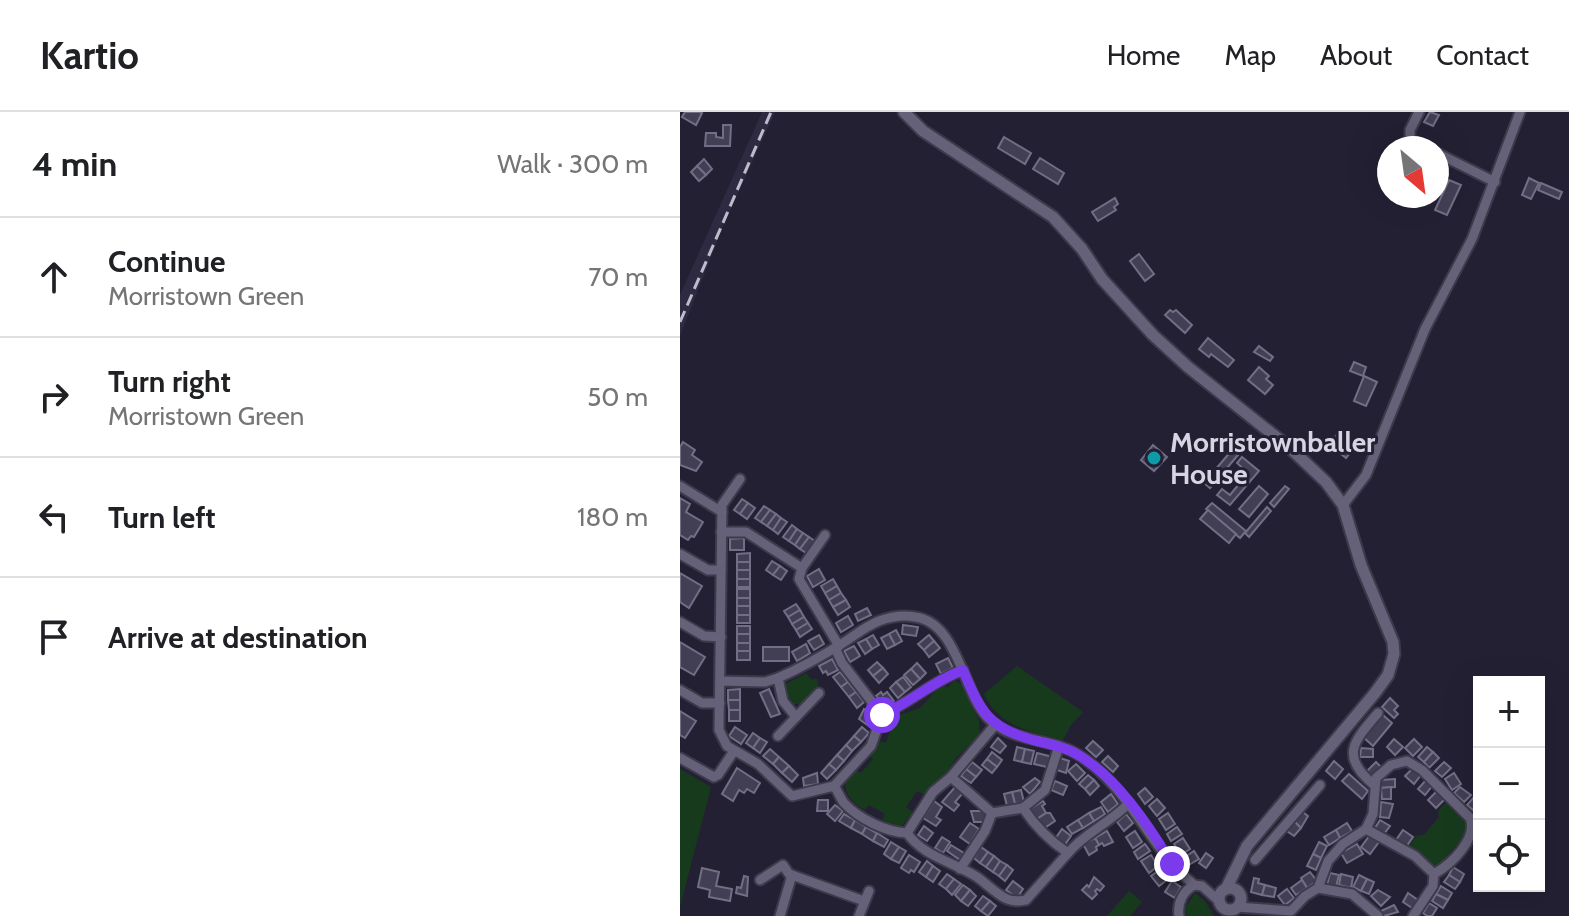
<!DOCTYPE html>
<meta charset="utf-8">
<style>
body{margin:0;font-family:Cabin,sans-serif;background:#f2f2f2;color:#202124}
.controls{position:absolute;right:24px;bottom:24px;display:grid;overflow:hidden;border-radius:0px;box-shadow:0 8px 32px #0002}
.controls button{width:72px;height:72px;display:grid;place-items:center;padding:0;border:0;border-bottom:2px solid #e0e0e0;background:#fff;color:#202124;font:40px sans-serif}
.compass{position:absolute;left:697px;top:24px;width:72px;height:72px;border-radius:50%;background:#fff;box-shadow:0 8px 32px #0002;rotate:151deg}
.stop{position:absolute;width:24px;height:24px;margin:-18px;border:6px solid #7c3aed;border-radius:50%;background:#fff}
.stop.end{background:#7c3aed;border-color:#fff;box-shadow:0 2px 8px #0008}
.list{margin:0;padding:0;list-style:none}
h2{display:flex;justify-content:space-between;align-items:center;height:104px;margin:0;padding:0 32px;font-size:34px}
h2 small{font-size:26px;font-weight:400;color:#757577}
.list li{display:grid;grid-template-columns:52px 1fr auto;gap:24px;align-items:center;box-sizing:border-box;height:120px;padding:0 32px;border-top:2px solid #e0e0e0}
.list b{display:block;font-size:30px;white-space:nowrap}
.list p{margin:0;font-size:26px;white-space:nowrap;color:#757577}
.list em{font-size:26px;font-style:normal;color:#757577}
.icon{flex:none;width:44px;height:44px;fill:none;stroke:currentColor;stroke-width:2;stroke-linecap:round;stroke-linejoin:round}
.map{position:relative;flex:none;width:889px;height:804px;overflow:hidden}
header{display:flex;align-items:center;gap:48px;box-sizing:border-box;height:112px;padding:0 40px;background:#fff;border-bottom:2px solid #e0e0e0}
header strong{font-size:38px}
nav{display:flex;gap:44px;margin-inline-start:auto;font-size:28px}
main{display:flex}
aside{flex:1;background:#fff}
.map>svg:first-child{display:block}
</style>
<header>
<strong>Kartio</strong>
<nav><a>Home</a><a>Map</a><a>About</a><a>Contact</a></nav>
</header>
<main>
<aside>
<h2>4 min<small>Walk · 300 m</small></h2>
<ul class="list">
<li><svg class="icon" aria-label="ahead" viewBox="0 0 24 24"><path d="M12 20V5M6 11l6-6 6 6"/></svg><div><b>Continue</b><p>Morristown Green</p></div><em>70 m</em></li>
<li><svg class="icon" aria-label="right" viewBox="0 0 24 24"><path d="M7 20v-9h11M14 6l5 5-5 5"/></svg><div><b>Turn right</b><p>Morristown Green</p></div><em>50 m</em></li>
<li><svg class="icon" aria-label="left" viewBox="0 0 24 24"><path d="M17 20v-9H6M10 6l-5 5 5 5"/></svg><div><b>Turn left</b></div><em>180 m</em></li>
<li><svg class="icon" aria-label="arrive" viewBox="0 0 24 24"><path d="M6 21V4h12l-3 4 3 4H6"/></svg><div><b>Arrive at destination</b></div></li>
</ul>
</aside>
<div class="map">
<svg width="889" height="804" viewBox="0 0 889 804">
<rect width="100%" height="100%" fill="#242034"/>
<path fill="#2e2a42" d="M82,0h13l-52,114 -43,110v-41z"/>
<g fill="#173a1d">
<path d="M337,554l66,46 -12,13 -8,15c-32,-9 -63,-12 -79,-46z"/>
<path d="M126,561l6,7 4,-2 3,7 -16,19h-9l-6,-8 -2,-12z"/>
<path d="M275,568l7,5 17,36 1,14 -23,22 -11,17 -22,20 -7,-3 -11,16 7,5 -12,15 -19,-7 3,-6 -16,-9 -4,5c-11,-6 -20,-14 -20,-28l10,-13 6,4 12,-14 -5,-5 11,-13 7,2 6,-17 -6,-3 4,-5 30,-10 20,-22 8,1z"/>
<path d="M0,657l31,18 -31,120z"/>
<path d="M768,688l21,22 -4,17c-15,7 -16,22 -31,27l-26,-18 8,-12 8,-1 15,-18 -1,-6z"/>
<path d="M449,779l13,11 -12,14h-23z"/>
<path d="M515,781l10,8 9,15h-27l-2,-8z"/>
</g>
<g fill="#423f54" stroke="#716e85" stroke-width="2">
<path d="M5,0h14l3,1 -6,12 -14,-8z"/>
<path d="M750,0l9,3 -6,11 -9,-4z"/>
<path d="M43,13h8l-1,21h-25l1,-13h10v4l7,1z"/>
<path d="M324,25l27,16 -6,11 -27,-16z"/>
<path d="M360,46l24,15 -6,11 -25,-15z"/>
<path d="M24,47l8,10 -6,6 -9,-9z"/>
<path d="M17,54l9,9 -7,6 -8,-9z"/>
<path d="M849,66l10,5 -8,16 -9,-4z"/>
<path d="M769,68l12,5 -14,30 -12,-5z"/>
<path d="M861,71l21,9 -3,7 -21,-9z"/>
<path d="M435,86l3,6 -4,3 2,3 -18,11 -6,-9z"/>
<path d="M459,142l15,20 -9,7 -15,-20z"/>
<path d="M490,198l3,2 3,-2 16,15 -7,8 -20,-18z"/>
<path d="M528,226l26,22 -6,7 -17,-13 -2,3 -10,-8z"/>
<path d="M579,234l14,11 -3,4 -16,-9z"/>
<path d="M674,250l12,5 -3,9 -13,-5z"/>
<path d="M579,255l10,9 -3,3 7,6 -8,9 -17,-14z"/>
<path d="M684,264l13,6 -11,24 -12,-5z"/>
<path d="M659,320l6,5 -2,3 10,9 -7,9 -17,-14z"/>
<path d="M3,330l12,8 -3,5 10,7 -6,9 -16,-6v-18z"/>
<path d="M473,333l14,12 -13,14 -13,-11z"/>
<path d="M552,338l6,5 -28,33 -6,-5z"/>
<path d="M562,345l17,14 -29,34 -13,-10 5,-6 8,6 18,-22 -11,-10z"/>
<path d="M579,374l9,8 -19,23 -10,-8z"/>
<path d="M605,374l4,3 -15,18 -4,-4z"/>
<path d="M0,386l10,6 -4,8 17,10 -9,15 -3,-1 -3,4 -8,-5z"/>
<path d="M62,387l6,4 -8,11 -6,-4z"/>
<path d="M68,391l7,5 -8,11 -7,-5z"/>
<path d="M532,391l34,28 -6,7 -34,-29z"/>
<path d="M84,394l6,4 -9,12 -6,-4z"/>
<path d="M587,395l4,4 -22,26 -4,-4z"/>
<path d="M90,398l6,4 -9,12 -6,-4z"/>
<path d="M528,398l28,24 -7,9 -29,-24z"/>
<path d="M96,402l5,4 -8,12 -6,-4z"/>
<path d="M101,406l6,4 -9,12 -5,-4z"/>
<path d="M112,413l5,4 -8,12 -6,-4z"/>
<path d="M117,417l6,4 -8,12 -6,-4z"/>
<path d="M123,421l6,4 -9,12 -5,-4z"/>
<path d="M129,425l6,4 -9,12 -6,-4z"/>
<path d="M64,426v12h-14v-11z"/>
<path d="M70,441v9h-13v-8z"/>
<path d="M92,449l8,5 -7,9 -7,-5z"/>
<rect x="57" y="450" width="13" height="8"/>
<path d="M100,454l7,5 -6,9 -8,-5z"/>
<path d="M139,457l6,11 -12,7 -6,-11z"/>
<rect x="57" y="458" width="13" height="9"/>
<path d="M0,461l22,13 -13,22 -9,-6z"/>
<rect x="57" y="467" width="13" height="8"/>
<path d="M153,467l4,7 -12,7 -4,-7z"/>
<path d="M157,474l4,7 -12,7 -4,-7z"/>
<rect x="57" y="477" width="13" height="9"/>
<path d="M161,481l5,7 -13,7 -4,-7z"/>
<rect x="57" y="486" width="13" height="8"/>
<path d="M166,488l4,7 -12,8 -5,-8z"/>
<path d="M116,492l4,6 -12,7 -4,-6z"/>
<rect x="57" y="494" width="13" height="9"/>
<path d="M187,496l4,7 -13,6 -3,-7z"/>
<path d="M120,498l4,7 -12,7 -4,-7z"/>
<rect x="57" y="503" width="13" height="8"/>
<path d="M168,504l5,9 -12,7 -5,-9z"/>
<path d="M124,505l4,6 -12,7 -4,-6z"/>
<path d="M128,511l4,6 -12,8 -4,-7z"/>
<path d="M223,513l15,2 -2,9 -14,-2z"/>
<rect x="57" y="514" width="13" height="8"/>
<path d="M216,518l6,11 -7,4 -6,-11z"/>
<rect x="57" y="522" width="13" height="9"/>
<path d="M209,522l6,11 -8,4 -6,-11z"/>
<path d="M139,523l5,9 -10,6 -6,-9z"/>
<path d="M193,523l6,10 -7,4 -6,-10z"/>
<path d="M249,523l5,6 -10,9 -6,-6z"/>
<path d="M186,527l6,10 -7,5 -7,-11z"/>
<path d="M254,529l6,7 -11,9 -5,-7z"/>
<path d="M0,530l25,15 -11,18 -14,-8z"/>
<rect x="57" y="531" width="13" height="8"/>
<path d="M126,532l4,9 -13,8 -5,-9z"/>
<path d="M174,534l6,10 -10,6 -6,-11z"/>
<rect x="83" y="535" width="26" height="14"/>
<rect x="57" y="539" width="13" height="9"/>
<path d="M268,546l5,10 -12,6 -5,-10z"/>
<path d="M152,547l6,11 -10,5 -2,-4 -3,2 -4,-7z"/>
<path d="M197,550l6,6 -10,8 -5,-6z"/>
<path d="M237,551l9,10 -6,6 -9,-10z"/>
<path d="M203,556l5,6 -9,9 -6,-7z"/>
<path d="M231,557l9,10 -7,6 -9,-10z"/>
<path d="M160,560l8,10 -7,5 -8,-10z"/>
<path d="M223,565l8,10 -6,5 -9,-10z"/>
<path d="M168,570l8,10 -7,5 -8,-10z"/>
<path d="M216,570l9,10 -7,6 -8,-10z"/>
<path d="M60,577v11h-12v-10z"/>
<path d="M89,577l11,25 -9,3 -11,-24z"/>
<path d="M176,580l8,10 -7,6 -8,-11z"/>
<path d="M201,580l2,3 4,-3 7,9 -8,7 -10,-12z"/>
<path d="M710,586l8,8 -4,4 4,4 -4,4 -12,-11z"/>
<path d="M48,588h12v10h-11z"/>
<path d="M184,597l13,10 -7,8 -11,-8z"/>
<rect x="49" y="598" width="11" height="11"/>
<path d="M0,599l16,10 -11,17 -5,-3z"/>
<path d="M703,603l9,8 -19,23 -10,-9z"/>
<path d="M55,615l12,8 -6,9 -12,-8z"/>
<path d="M182,615l7,6 -8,9 -7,-6z"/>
<path d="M73,621l7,5 -7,10 -7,-5z"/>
<path d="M174,624l7,6 -9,9 -6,-6z"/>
<path d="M80,626l7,4 -7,11 -7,-5z"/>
<path d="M318,626l8,8 -6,7 -9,-6z"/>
<path d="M714,627l9,8 -8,8 -8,-8z"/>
<path d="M734,627l8,8 -9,9 -8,-8z"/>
<path d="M413,629l10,9 -7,7 -10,-9z"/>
<path d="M166,633l6,6 -8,10 -7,-6z"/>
<path d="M337,635l8,2 -3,13 -8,-2z"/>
<path d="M747,635l6,5 -9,10 -6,-5z"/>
<path d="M681,636l12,1v8h-13z"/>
<path d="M90,637l9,8 -6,7 -10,-8z"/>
<path d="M345,637l9,2 -3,13 -9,-2z"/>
<path d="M312,640l10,8 -5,7 -10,-8z"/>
<path d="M753,640l6,6 -10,10 -5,-6z"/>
<path d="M357,641l16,4 -2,11 -17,-4z"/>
<path d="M157,643l7,6 -8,9 -7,-6z"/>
<path d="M428,644l10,10 -5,6 -11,-10z"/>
<path d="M99,645l10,9 -7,7 -9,-9z"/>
<path d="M380,646l9,3 -3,12 -9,-3z"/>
<path d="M307,647l10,8 -5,6 -10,-8z"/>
<path d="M654,649l9,8 -8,10 -9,-8z"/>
<path d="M292,650l10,8 -6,7 -10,-8z"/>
<path d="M696,650l6,6 -10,10 -6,-6z"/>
<path d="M764,650l7,6 -9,9 -7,-6z"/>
<path d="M149,652l7,6 -9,9 -6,-6z"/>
<path d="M396,652l9,9 -8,8 -9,-10z"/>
<path d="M109,654l9,9 -6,7 -10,-9z"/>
<path d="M57,656l23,15 -6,10 -7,-4 -3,4 -5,-3 -6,11 -11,-7z"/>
<path d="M733,656l8,7 -7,9 -9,-8z"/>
<path d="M286,657l10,8 -5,6 -10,-7z"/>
<path d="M137,661l1,11 -14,2 -1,-8z"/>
<path d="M774,661l7,11 -9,6 -7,-11z"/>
<path d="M669,662l19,17 -6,8 -20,-18z"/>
<path d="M408,663l6,5 -9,9 -6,-5z"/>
<path d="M355,666l5,4 -10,12 -7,-7z"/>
<path d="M715,667v8l-14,1v-8z"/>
<path d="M414,668l5,6 -9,9 -5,-6z"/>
<path d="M746,668l7,5 -8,10 -7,-6z"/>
<path d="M375,669l12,5 -4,9 -12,-5z"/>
<path d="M275,675l8,6 -8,9 4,3 -5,6 -12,-9z"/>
<path d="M711,675v12h-9l-1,-11z"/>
<path d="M780,675l11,8 -7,7 -10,-9z"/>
<path d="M465,676l8,9 -8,7 -7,-10z"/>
<path d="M341,678l3,12 -9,2 -3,-12z"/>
<path d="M757,679l8,8 -9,9 -8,-8z"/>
<path d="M332,680l3,12 -8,2 -3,-12z"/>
<path d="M431,682l7,10 -10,8 -7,-10z"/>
<path d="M795,684l4,3v16l-12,-10z"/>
<path d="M477,687l8,9 -8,8 -8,-10z"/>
<path d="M138,688h10v11h-11z"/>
<path d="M254,689l8,6 -6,10 5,3 -5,6 -13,-8z"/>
<path d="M363,689l2,3 -3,2 4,7 -9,6 -7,-10z"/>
<path d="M701,690l12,2 -4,14 -9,-1z"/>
<path d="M155,693l8,6 -8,10 -8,-7z"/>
<path d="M421,695l4,7 -11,7 -5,-8z"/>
<path d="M620,698l8,6 -7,12 -9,-9z"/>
<path d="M291,699h15v11h-12z"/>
<path d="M366,701h4l5,8 -12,8 -6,-10z"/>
<path d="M409,701l5,8 -11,7 -5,-8z"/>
<path d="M488,701l7,11 -9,6 -7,-11z"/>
<path d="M164,702l11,6 -4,8 -12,-7z"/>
<path d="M446,702l7,9 -9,8 -7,-9z"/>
<path d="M612,707l9,9 -7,8 -10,-7z"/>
<path d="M175,708l11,7 -4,7 -11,-6z"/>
<path d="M398,708l5,8 -11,6 -5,-7z"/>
<path d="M700,708l10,6 -6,8 -9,-6z"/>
<path d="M290,711l9,6 -9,15 -10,-7z"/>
<path d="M667,711l5,8 -12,7 -4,-8z"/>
<path d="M244,714l9,7 -6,8 -9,-6z"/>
<path d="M186,715l11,6 -4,8 -11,-7z"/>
<path d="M497,715l5,7 -11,7 -4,-7z"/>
<path d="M382,717l9,7 -7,10 -9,-7z"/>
<path d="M656,718l4,8 -11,7 -5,-8z"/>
<path d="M723,718l10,7 -7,10 -10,-7z"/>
<path d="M427,719l6,11 -9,4 -2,-3 -3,2 -4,-7z"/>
<path d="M455,719l7,11 -9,6 -7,-11z"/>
<path d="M197,721l11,7 -4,7 -11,-6z"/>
<path d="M690,723l9,7 -9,12 -9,-7z"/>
<path d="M262,725l8,5 -7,11 -8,-5z"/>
<path d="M415,726l4,7 -3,2 1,3 -8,5 -6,-11z"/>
<path d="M503,726l7,11 -9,6 -7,-11z"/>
<path d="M211,730l8,5 -8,12 -7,-5z"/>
<path d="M639,730l8,4 -6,12 -8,-4z"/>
<path d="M465,732l5,7 -12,8 -4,-7z"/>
<path d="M677,732l6,10 -16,9 -6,-10z"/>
<path d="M271,733l13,8 -4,7 -13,-9z"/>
<path d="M219,735l7,4 -7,12 -8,-4z"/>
<path d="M301,735l7,5 -8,11 -6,-5z"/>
<path d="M514,739l5,8 -12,7 -5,-7z"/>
<path d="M308,740l6,4 -8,11 -6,-4z"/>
<path d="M526,741l7,5 -7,10 -7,-5z"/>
<path d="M633,742l8,4 -5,12 -9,-4z"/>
<path d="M229,743l11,7 -6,10 -3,-2 -2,3 -8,-5z"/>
<path d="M471,743l7,11 -9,7 -8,-12z"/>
<path d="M314,744l6,5 -7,11 -7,-5z"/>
<path d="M247,749l6,5 -7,11 -7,-5z"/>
<path d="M320,749l7,4 -8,11 -6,-4z"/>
<path d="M327,753l6,5 -8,11 -6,-5z"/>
<path d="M253,754l7,5 -7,11 -7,-5z"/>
<path d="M773,755l11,7 -4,8 -11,-7z"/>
<path d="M22,756l17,4 -3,14 16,3 -2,12 -21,-4 1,-7 -12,-3z"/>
<path d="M481,757l7,10 -9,7 -8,-10z"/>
<path d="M630,760l7,9 -10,7 -6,-10z"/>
<path d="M650,761l9,2 -3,12 -9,-2z"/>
<path d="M267,762l7,5 -8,10 -7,-5z"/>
<path d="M661,762l12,3 -2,11 -12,-3z"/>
<path d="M679,763l8,4 -6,12 -8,-4z"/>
<path d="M769,763l11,7 -5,7 -11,-7z"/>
<path d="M64,764l4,1 -1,19 -11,-3 1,-6 4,1z"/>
<path d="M414,765l10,9 -4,5 -3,-2 -2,2 2,3 -5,5 -10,-9 5,-5 2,2z"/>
<path d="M574,766l5,1 -1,4 7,2 -3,10 -11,-3z"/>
<path d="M274,767l7,5 -9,11 -6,-6z"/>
<path d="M687,767l7,3 -5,12 -8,-3z"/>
<path d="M622,768l5,8 -11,7 -5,-7z"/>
<path d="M333,769l10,8 -6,9 -11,-8z"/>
<path d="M492,769l9,6 -6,11 -10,-6z"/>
<path d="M283,773l7,5 -9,11 -6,-6z"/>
<path d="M585,773l11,3 -2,9 -12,-2z"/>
<path d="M761,774l11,7 -4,7 -12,-6z"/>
<path d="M607,777l7,9 -9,7 -7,-9z"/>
<path d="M290,778l6,6 -8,10 -7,-5z"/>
<path d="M698,778l12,7 -9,9 -10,-10z"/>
<path d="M728,781l10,7 -6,8 -9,-6z"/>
<path d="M756,782l12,6 -5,8 -11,-7z"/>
<path d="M303,784l7,5 -9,10 -6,-5z"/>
<path d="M310,789l6,5 -8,10 -7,-5z"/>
<path d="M749,791l8,5 -5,8h-5l-4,-3z"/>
<path d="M714,793l4,7 -14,4 -3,-5z"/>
</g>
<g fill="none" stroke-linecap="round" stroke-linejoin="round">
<defs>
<g id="minor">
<path d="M739,0l-9,18v11l16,7"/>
<path d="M757,41l58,29"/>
<path d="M60,367l-18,26 -3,225 8,16 31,18 34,32 42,-10"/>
<path d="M0,374l42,26"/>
<path d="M663,393l23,-30 59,-146 47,-90 48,-127"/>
<path d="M41,420h25l56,36"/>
<path d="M145,423l-23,33 -3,11 40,67"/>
<path d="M0,442l28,16h13"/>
<path d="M0,510l24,14 17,1"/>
<path d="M155,536l7,15 40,52"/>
<path d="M40,569l45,1 13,-4"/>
<path d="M0,578l22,13h18"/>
<path d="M116,605l-13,-16 -5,-23c23,-10 44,-22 65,-35 11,-7 23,-17 36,-22 11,-4 25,-6 36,-4 42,5 48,74 72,100 24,26 62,20 90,37 43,26 64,72 95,110 6,7 15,14 22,21"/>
<path d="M98,624l41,-43"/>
<path d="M379,634l-14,44 -22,18c12,18 27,33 45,45 18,-21 42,-30 61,-50"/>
<path d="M0,646l34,19 4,-2 16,-24"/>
<path d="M271,665l41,36 -7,18 -25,38"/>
<path d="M694,673c-35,-29 -20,-44 4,-72"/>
<path d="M154,674l37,-40 11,-31c29,-13 51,-34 81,-45"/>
<path d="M154,674c4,5 6,12 10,17 15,16 42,29 63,30"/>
<path d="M312,701l31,-5"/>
<path d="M686,717l49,27 19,18"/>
<path d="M227,721c17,24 47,29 70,44 10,7 19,17 30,22 7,3 12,2 19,1l42,-47"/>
<path d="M227,721l26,-41 18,-15 44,-52"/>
<path d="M575,748l65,-75"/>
<path d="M80,768l23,-15 6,9 75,27"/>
<path d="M638,776l34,6 26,22"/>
<path d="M557,795l54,4 14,-15 13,-8 10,-27 15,-17 23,-15 7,-15 3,-36 15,-13 16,-4 15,9 48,48c8,20 -18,46 -36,56l-1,12 -20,30"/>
<path d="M100,804l12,-41"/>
<path d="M179,804l10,-25"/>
<path d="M499,804c-2,-13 4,-25 15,-31l8,1 18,16"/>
</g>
<g id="tertiary">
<path d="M224,0l19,19 130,86 29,32 20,30 51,56 35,32 102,81 36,34 17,23 18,60 32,77 1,12 -6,21 -13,18 -128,153 -21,43"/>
<circle cx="550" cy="787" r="11"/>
</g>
</defs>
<use href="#minor" stroke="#3d3a4b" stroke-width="13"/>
<use href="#tertiary" stroke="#3d3a4b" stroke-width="15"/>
<use href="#minor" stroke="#646178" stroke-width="9"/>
<use href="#tertiary" stroke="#646178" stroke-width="11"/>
<path stroke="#bebcca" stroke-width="3" stroke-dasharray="12 6" stroke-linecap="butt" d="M0,210l91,-210"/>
</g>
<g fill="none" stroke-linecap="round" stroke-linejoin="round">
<path stroke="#7c3aed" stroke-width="10" d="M202,603c29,-13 51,-34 81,-45 17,40 25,58 70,70 14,4 29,6 42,13 41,23 73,71 97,111"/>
</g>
<circle fill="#0f9aa8" stroke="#242034" stroke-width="3" cx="474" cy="346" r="8"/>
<g text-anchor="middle" stroke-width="6" stroke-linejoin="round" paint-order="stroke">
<g font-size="28" font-weight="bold" fill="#d7d5e2" stroke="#242034" text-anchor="start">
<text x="490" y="340">Morristownballer<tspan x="490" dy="32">House</tspan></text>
</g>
</g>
</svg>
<div class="controls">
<button>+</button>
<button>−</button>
<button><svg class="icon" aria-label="locate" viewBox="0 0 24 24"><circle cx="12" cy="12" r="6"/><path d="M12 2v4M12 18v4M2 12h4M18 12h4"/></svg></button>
</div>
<svg class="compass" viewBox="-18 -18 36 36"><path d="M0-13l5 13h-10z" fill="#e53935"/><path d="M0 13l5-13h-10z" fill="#757577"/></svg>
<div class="stop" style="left:202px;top:603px"></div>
<div class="stop end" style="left:492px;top:752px"></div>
</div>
</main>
